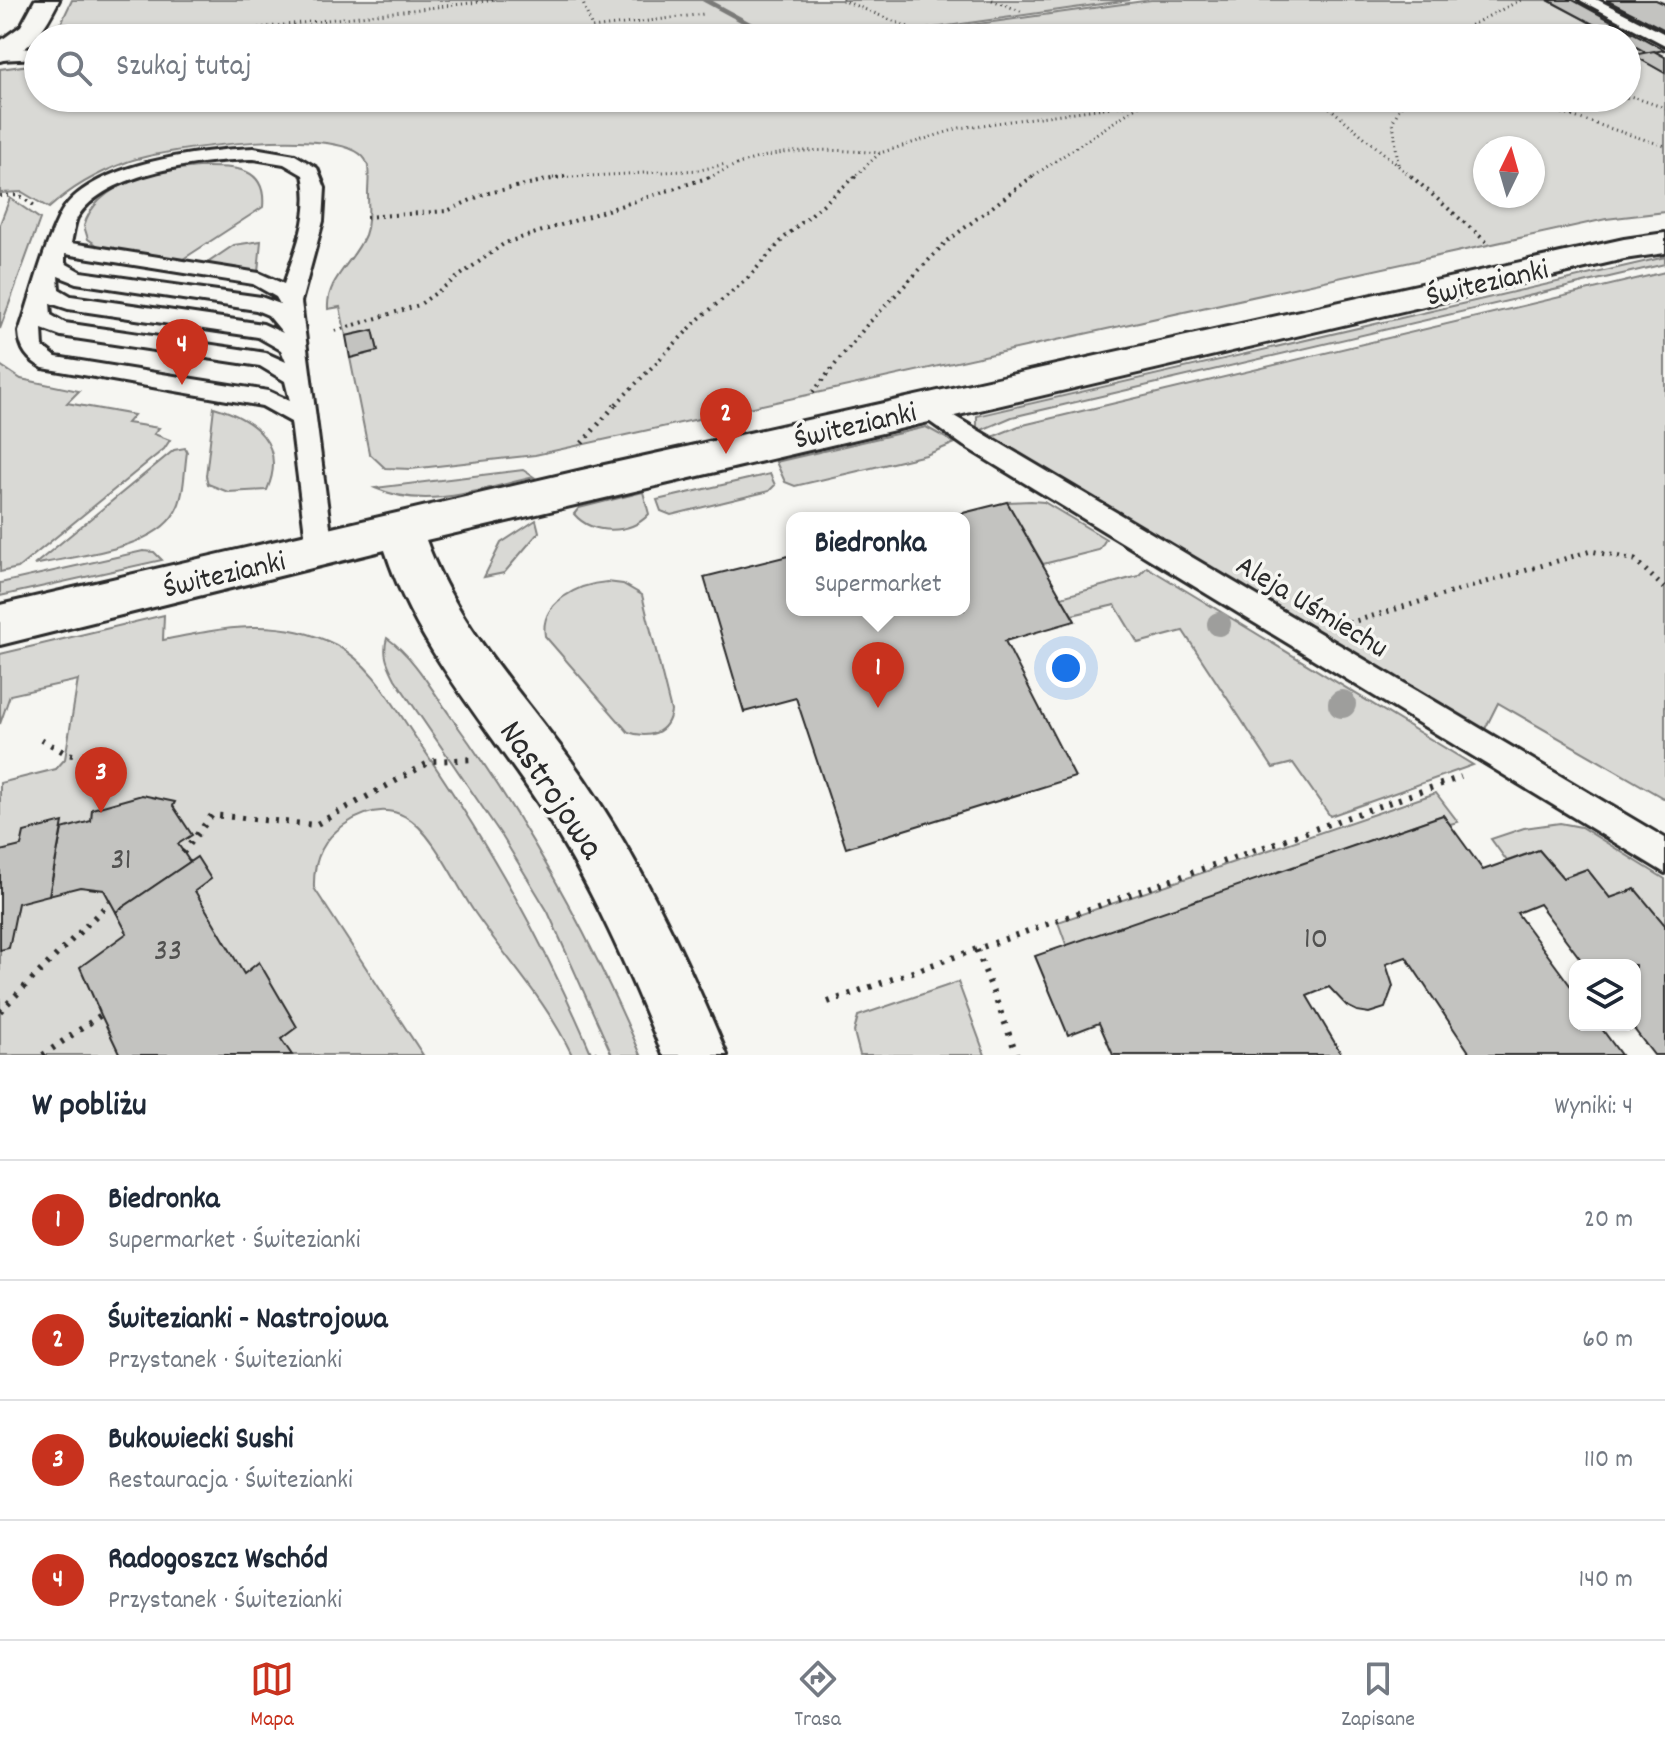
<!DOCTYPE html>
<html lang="pl">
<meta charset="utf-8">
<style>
body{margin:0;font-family:Dekko,sans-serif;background:#f2f2f3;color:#1f2937}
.controls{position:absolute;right:24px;bottom:24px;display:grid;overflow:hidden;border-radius:16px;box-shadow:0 2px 6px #0004}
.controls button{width:72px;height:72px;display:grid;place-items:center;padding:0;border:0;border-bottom:2px solid #e0e1e3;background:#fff;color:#1f2937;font:40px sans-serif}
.compass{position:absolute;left:1473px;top:136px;width:72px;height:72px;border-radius:50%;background:#fff;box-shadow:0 2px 6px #0004;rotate:5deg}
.you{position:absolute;left:1066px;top:668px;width:28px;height:28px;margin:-20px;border:6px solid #fff;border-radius:50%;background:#1a73e8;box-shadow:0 0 0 12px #1a73e833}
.badge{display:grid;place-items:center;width:52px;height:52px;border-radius:50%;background:#c8321e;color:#fff;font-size:26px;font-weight:700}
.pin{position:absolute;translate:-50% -66px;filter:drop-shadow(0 2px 4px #0008)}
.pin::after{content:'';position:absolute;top:42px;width:28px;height:24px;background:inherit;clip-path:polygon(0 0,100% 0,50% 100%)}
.popup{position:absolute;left:786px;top:512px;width:184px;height:104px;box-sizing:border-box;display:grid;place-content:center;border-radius:16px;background:#fff;filter:drop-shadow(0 2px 6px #0005);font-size:26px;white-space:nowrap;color:#747a83}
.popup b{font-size:30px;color:#1f2937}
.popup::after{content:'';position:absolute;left:50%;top:100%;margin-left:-16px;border:16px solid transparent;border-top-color:#fff}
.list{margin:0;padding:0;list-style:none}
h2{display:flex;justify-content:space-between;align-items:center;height:104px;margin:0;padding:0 32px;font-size:34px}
h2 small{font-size:26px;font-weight:400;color:#747a83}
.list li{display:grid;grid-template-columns:52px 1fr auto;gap:24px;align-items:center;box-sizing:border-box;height:120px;padding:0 32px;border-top:2px solid #e0e1e3}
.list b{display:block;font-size:30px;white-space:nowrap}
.list p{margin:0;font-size:26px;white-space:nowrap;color:#747a83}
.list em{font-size:26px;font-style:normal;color:#747a83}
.icon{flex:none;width:44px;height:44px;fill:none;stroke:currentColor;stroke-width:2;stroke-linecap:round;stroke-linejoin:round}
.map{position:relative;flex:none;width:1665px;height:1055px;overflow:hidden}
.search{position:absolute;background:#fff;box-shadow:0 2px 6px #0004;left:24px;right:24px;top:24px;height:88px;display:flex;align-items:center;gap:20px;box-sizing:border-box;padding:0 28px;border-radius:44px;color:#747a83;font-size:30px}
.sheet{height:584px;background:#fff}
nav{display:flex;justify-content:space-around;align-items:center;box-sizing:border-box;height:112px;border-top:2px solid #e0e1e3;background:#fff;font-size:22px;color:#747a83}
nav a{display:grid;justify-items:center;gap:4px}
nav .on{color:#c8321e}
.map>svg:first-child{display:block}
</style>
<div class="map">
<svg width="1665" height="1055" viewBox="0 0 1665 1055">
<rect width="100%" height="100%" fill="#f6f6f2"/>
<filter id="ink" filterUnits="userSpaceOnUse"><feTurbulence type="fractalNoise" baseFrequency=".0125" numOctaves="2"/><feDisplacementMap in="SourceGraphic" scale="16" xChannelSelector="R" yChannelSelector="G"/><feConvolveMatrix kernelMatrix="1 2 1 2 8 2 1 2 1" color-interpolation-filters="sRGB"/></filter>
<g filter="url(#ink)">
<path fill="#e7e7e3" d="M1548,0h117v73l-32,-18 12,-3 -18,-10v-4h-8z"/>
<g fill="#d9d9d5" stroke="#828280" stroke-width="2" fill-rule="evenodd">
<path d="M72,0h1058l-267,38h-809z"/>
<path d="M1151,0h397l71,38h-742z"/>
<path d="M1627,42l20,11 -12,3 30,17v139l-59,7 -1071,236 -124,14 -26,-1 -16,-15 -19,-95 28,-7 -5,-21 -27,6 -6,-29 -12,2c-2,-30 26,-47 37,-74 5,-13 3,-28 3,-42 0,-9 2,-22 -1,-30 -15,-42 -205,-14 -240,-1 -30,11 -55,25 -78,46l-27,-16 -22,1v-124l38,-5v34h1589zM1485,148h48v48h-48z"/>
<path d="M198,167c32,0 69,-3 65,40l-83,54 -77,-12 -15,-10 -4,-13c12,-44 75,-56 114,-59z"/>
<path d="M10,198l30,21 -40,110v-105z"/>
<path d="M261,241l-3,31 -52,-8 28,-19z"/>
<path d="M1665,257v7l-653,153 -35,15v-16z"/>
<path d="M1665,272v527l-167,-96 -14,28 -497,-292 32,-13z"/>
<path d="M0,365l21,14 58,12 -12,12 67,12 -7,8 32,5 -5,6 16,6 -6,9 -146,119 -18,4z"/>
<path d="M214,407c40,12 73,37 53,83l-39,2 -20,-8 -2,-8z"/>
<path d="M926,427l29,16 -29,12 -131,31 -10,-4 -9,-20z"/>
<path d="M185,448l2,4c-3,18 -2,44 -12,60 -21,38 -102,44 -141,53l140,-115z"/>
<path d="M523,470l11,7c-52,12 -107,34 -159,11z"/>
<path d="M770,474l5,11 -6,6 -98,24 -10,-4 -4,-11z"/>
<path d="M643,492l6,22c-19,21 -57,21 -75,0l5,-6z"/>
<path d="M1031,501l13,1 62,37 -7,11 -56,14 -36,-62z"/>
<path d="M536,520l3,12 -35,41 -20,4 17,-34z"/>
<path d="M143,551l11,1 8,8 -162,36v-13z"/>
<path d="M1147,567l326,198 -143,51 -37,-53 -20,5 -90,-137 -45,12 -23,-38 -43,10 -11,-18 77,-21z"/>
<path d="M607,582l16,2 19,11 29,116c-3,23 -23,28 -43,21l-83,-96c-6,-34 34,-52 62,-54z"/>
<path d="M164,615l-1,25c59,-12 116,-24 173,5 38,20 58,62 82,96 71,104 125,198 174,314h-20c-26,-55 -65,-95 -99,-145 -17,-26 -41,-79 -67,-93 -21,-12 -43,-5 -62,8 -22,15 -31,37 -30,63l109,167h-423v-272l56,-14 9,-10 13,-79 -68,15 -10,29v-70z"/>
<path d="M387,638c26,18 44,50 62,76 77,106 140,220 192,341h-29l-64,-143 -46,-76 -107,-157c-7,-14 -13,-24 -8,-41z"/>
<path d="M1436,793l22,29 -8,2 -7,-9 -376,132 -9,-25z"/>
<path d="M1560,823l21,4 84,52v46l-55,-27 -23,-29 -24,9 -24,-28 -32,11 -16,-22 33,-11z"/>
<path d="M958,982l27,73h-125l-6,-23 4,-16z"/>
</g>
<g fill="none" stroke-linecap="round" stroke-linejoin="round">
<path fill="#7a7a78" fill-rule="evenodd" d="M700,0h10l70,38h-10z"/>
</g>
<g fill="#c3c3c0" stroke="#2b2b2b" stroke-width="2">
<path d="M1548,0h25l92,50 -18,3 -20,-11v-4h-8z"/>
<path d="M1606,0h50l9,4v26z"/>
<path d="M1654,51l11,6v16l-32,-18z"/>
<path d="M373,330l5,21 -28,7 -4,-22z"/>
<path d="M1007,502l68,119 -70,20 70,136 -229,71 -50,-150 -52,14 -40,-135 88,-22v55h172v-92h-21z"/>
<path d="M142,795l33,7 -2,4 19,29 -14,9 12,18 -74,50 -12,-22 -24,-3 -31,8 13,-66 29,-8 1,-12z"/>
<path d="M1443,815l40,55 56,-20 24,28 24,-9 23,29 25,-9 30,36v130h-11l-23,-30h4v-60h-50l-46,-61 -22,9 58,79v33h24l22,30h-150l-65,-98 -20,7 7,22 -8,22 -16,5 -12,-2 -10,-5 -18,-19 -22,9 35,59h-229l-14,-32 -31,12 -33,-79z"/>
<path d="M63,822l-14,73 -31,8 -9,45 -9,2v-99l21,-5 3,-14z"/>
<path d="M197,857l14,22 -16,12 49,83 15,-12 38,65 -16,12 11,16h-172l-19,-40 -21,-48 47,-34 -11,-21z"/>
</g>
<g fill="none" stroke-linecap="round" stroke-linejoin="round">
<defs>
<g id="service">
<path d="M1580,0h18l67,34v11z"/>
<path d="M38,48v10l-38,2v-10z"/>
<path d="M254,148l41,7 22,13 8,20 -2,33 -22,81 32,248 -4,7 -9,3 -9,-3 -4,-7 -16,-128 -29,-16 -219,-38c-15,-8 -23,-18 -24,-36 13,-38 23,-80 40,-115 25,-54 144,-67 195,-69zM254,159l30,5 19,11c9,38 -7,73 -19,109l-25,-11 -188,-30c2,-8 3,-18 6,-25 28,-47 129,-58 177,-59zM65,254l188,30 23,13 4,7 -19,-7 -180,-25 -16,-9zM58,276l18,7 180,27 12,5 15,18 -20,-9 -192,-28 -12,-7zM50,303l18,6 190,28 23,13 5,12 -20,-9 -201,-30 -14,-8zM42,329l19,7 199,30 25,15 5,20 -22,-10 -212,-34 -13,-10z"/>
<path d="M927,400l738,438v35l-701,-427 -45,-32 -4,-6 4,-6z"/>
</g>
<path id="minor" d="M35,0h24c-13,26 -28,53 -59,61v-20l21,-15z"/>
<path id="tertiary" d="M1665,233v20l-41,6 -1198,281c33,92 103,159 158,239 58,85 103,180 143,276h-64c-34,-84 -71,-169 -121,-246 -55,-84 -126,-161 -157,-259l-385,95v-40l582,-135 1042,-231z"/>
</defs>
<use href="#service" stroke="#2b2b2b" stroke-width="6"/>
<use href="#minor" stroke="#2b2b2b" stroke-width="6"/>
<use href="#tertiary" stroke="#2b2b2b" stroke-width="6"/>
<g stroke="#2b2b2b" stroke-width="3" stroke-dasharray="1 4" stroke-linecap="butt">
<path d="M582,0l10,28 112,-14"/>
<path d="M842,0l66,27"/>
<path d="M992,0l31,12"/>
<path d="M174,38l322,-38"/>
<path d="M1388,38l10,-3 40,3"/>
<path d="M1463,38l6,-12 52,-26"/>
<path d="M1627,95l38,13"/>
<path d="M1318,98l95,80"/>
<path d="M1515,98l150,48"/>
<path d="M1398,164l-5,-43 12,-23"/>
<path d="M553,178l147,-8 26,-6"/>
<path d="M709,178c54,-31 111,-30 171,-25"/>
<path d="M853,178l27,-25 80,-25 180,-25"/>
<path d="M1030,178l120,-80"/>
</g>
<g stroke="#2b2b2b" stroke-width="4" stroke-dasharray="2 5" stroke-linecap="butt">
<path d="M1411,176l79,69"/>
<path d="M0,196l19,-1 17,12"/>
<path d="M366,217l81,-6 37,-17 81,-18"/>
<path d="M335,331l84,-26 86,-62 208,-67"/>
<path d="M813,392l54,-67 79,-83 87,-66"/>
<path d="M616,404l84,-86 46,-38 39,-43 71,-61"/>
</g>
<g stroke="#2b2b2b" stroke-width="5" stroke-dasharray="2 6" stroke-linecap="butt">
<path d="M582,443l36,-41"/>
<path d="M1349,623l242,-72 44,9 30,29"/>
</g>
<g stroke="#2b2b2b" stroke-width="6" stroke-dasharray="3 8" stroke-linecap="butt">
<path d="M41,739l26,15 41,7"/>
<path d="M183,853l29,-38 103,10 117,-64 45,-2"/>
<path d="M977,950l40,105"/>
<path d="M828,1002l633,-225"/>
<path d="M0,1011l110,-109"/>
<path d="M43,1055l58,-40"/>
<path d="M595,1055l8,-5"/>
</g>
<use href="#service" fill="#f6f6f2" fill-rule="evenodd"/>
<use href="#minor" fill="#f6f6f2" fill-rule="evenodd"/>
<use href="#tertiary" fill="#f6f6f2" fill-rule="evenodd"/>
</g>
<g fill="#9e9e9c">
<circle cx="1219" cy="624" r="12"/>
<circle cx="1342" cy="704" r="14"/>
</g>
</g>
<g text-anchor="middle" stroke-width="7" stroke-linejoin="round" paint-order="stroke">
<g font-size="30" fill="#2b2b2b" stroke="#f6f6f2">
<text transform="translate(1487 281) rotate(-13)" y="10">Świtezianki</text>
<text transform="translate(855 424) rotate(-13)" y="10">Świtezianki</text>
<text transform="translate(224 573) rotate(-13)" y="10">Świtezianki</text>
<text transform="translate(1313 605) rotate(31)" y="10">Aleja Uśmiechu</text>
</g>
<g font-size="32" fill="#515150">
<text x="121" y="868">31</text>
<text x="1316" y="947">10</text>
<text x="168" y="959">33</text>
</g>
<g font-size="36" fill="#2b2b2b" stroke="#f6f6f2">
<text transform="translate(554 788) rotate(56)" y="13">Nastrojowa</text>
</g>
</g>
</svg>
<div class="controls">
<button><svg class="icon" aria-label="layers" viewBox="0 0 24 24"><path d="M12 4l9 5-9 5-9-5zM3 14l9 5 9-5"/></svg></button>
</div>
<svg class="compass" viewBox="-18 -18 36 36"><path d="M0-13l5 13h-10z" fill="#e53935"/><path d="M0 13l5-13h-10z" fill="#747a83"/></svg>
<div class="you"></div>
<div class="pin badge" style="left:878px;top:708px">1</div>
<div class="popup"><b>Biedronka</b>Supermarket</div>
<div class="pin badge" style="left:726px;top:454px">2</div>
<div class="pin badge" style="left:101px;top:813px">3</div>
<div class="pin badge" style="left:182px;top:385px">4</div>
<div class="search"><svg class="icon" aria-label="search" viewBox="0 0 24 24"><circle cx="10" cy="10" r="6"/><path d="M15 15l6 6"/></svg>Szukaj tutaj</div>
</div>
<section class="sheet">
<h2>W pobliżu<small>Wyniki: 4</small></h2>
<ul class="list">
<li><span class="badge">1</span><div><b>Biedronka</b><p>Supermarket · Świtezianki</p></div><em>20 m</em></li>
<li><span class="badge">2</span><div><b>Świtezianki - Nastrojowa</b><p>Przystanek · Świtezianki</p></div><em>60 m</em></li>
<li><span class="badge">3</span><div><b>Bukowiecki Sushi</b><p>Restauracja · Świtezianki</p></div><em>110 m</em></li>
<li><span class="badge">4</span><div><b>Radogoszcz Wschód</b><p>Przystanek · Świtezianki</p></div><em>140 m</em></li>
</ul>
</section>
<nav>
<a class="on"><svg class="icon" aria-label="map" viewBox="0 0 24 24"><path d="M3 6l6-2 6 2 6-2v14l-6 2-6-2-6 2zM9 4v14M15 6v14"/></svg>Mapa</a>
<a><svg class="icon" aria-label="directions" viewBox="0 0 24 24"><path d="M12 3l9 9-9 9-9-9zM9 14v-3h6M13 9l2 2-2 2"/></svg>Trasa</a>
<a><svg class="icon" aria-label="saved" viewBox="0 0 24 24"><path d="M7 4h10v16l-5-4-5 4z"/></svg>Zapisane</a>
</nav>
